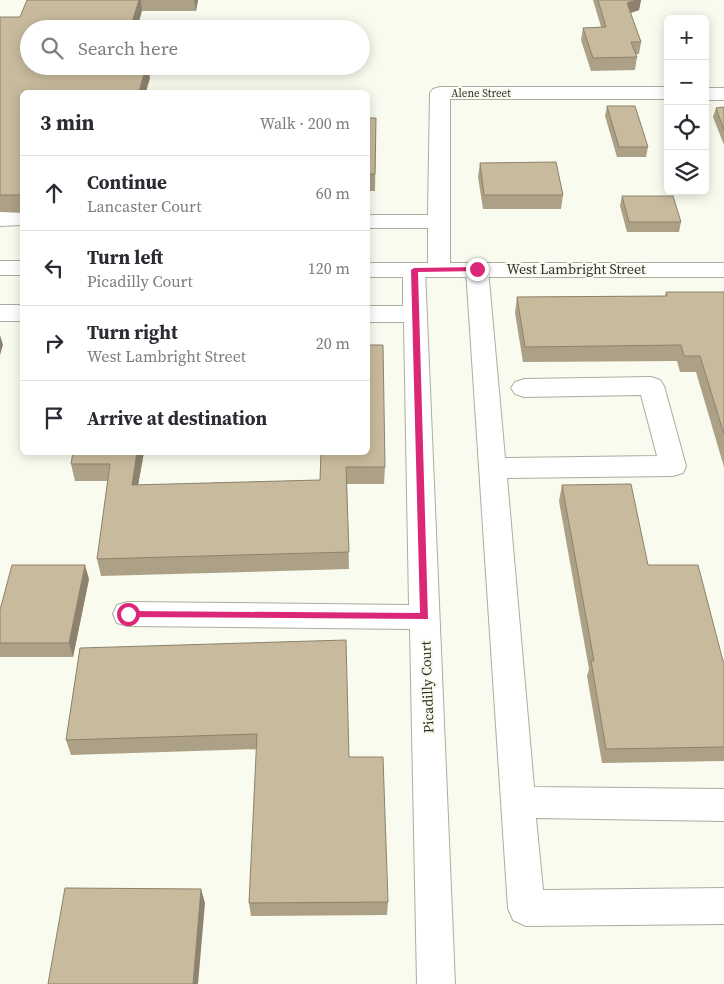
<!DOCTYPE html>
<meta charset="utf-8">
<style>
body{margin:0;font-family:"Source Serif 4",serif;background:#f7f7f7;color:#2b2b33}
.controls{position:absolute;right:15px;top:15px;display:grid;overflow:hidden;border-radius:8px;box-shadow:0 2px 12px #0003}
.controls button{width:45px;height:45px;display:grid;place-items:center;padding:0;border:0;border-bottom:1px solid #e1e1e2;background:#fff;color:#2b2b33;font:25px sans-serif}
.stop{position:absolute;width:15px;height:15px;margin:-11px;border:4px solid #db2777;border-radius:50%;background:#fff}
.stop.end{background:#db2777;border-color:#fff;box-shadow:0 1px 5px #0008}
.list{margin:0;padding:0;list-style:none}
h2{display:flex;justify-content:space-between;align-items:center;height:65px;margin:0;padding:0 20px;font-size:21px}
h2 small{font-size:16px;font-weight:400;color:#7c7c81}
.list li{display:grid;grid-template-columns:32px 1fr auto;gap:15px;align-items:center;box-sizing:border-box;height:75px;padding:0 20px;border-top:1px solid #e1e1e2}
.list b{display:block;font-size:19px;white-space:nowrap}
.list p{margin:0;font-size:16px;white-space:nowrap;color:#7c7c81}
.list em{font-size:16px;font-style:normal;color:#7c7c81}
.icon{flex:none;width:28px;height:28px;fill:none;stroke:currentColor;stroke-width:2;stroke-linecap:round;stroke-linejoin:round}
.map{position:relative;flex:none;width:724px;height:984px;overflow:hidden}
.search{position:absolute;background:#fff;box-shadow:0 2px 12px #0003;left:20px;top:20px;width:350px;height:55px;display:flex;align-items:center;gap:12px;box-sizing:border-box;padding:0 18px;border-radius:28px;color:#7c7c81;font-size:19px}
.panel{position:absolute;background:#fff;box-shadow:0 2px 12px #0003;left:20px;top:90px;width:350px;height:365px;border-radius:8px}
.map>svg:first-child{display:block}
</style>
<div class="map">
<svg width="724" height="984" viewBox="0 0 724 984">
<rect width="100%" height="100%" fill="#f8fbed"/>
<path fill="#fce7d9" d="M245,66h103v6h-104z"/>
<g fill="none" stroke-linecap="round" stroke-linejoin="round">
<defs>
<g id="minor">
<path d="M440,87h228v12h-218v170l-3,5 -8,2 -8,-2 -3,-5v-41h-60v-13h60l2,-122 3,-4z"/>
<rect x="705" y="88" width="19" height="12"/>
<path d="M0,212l22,1v12l-22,1z"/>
<path d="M477,262l8,2 3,5 17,189 152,-2 -16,-61 -117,2 -9,-3 -4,-6 4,-6 9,-3 127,-2 9,3 4,6 22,80 -3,7 -10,3 -166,2 27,309 190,2v32l-188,-3 7,72 181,-2v36l-198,2 -13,-6 -5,-12 -42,-639 3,-5z"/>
<path d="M414,263l8,2 3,5 30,714h-38l-7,-355 -282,-3 -11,-3 -4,-9 4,-9 11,-3 281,3 -5,-283h-36v-16h35v-36l3,-5z"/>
<rect x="0" y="305" width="22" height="16"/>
</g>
<g id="major">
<rect x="0" y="261" width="22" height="14"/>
<rect x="368" y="263" width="356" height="14"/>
</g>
</defs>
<use href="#minor" stroke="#aaada1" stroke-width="2"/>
<use href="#major" stroke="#aaada1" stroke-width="2"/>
<use href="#minor" fill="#fff" fill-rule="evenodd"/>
<use href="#major" fill="#fff" fill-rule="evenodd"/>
</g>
<g fill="#aca086">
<path d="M27,0h171l-2,11h-54l-113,18 121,49 -128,14v120h-22v-195h20z"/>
<path d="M593,0h48l-2,10 -9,3 11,29 -2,12h-3l1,3 -2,13 -44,1 -10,-31 2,-12 18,-1z"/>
<path d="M607,106l41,41 -2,10h-29l-12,-41z"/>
<path d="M724,107v38l-11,-28 3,-9z"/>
<path d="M368,118h8l-1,73h-7z"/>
<path d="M480,163l83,32 -2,14h-78l-5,-32z"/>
<path d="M622,196l59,26 -2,10h-52l-7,-26z"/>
<path d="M666,292h58v175l-28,-95h-16l-3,-11 -154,1 -8,-49 2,-16 148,-1z"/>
<path d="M144,452l-6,33 182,-5 1,-28 64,15 -1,17h-37l2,85 -248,7 -4,-17 11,-78h-33l-4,-17z"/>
<path d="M562,485l86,80 75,96h1v100l-122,2 -15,-87 2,-7 -30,-168z"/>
<path d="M89,579l-16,78h-73v-47z"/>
<path d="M80,648l269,109 39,145 -1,13 -136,1 -2,-13 8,-154 -186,6 -5,-15z"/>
</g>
<g fill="#8c826d">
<path d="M139,0h2l1,11 -5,18h-7z"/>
<path d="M194,0h4l-2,11z"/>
<path d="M636,0h5l-2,10 -14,5 2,-12z"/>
<path d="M146,66h2l2,12 -4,14h-7z"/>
<path d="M0,335l3,10 -3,10z"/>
<path d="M137,452h7l-9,50 -3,-17z"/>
<path d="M85,565l4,14 -16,78 -4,-14z"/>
<path d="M201,889l4,14 -7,81h-5z"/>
</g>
<g fill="#c8ba9c" stroke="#8c826d">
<path d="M27,0h112l-9,29h-101v37h117l-7,26h-117v103h-22v-178h20z"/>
<path d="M598,0h38l-9,3 14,39h-10l6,15 -44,1 -10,-30 23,-1z"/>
<path d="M607,106h28l13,41h-29z"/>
<path d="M724,107v23l-8,-22z"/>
<path d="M368,118h8l-1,56h-7z"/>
<path d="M556,162l7,33h-79l-4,-32z"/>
<path d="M622,196h51l8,26h-52z"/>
<path d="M666,292h58v142l-24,-78h-16l-3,-11 -156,2 -8,-50 150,-1z"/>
<path d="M368,345h15l2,122h-39l3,85 -252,7 13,-95h-39l2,-12h64l-5,33 188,-5 1,-28h47z"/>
<path d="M631,484l17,81h50l25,96h1v86l-118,2 -15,-88h3l-32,-176z"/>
<path d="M12,565h73l-16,78h-69v-33z"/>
<path d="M346,640l3,117h34l5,145 -139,1 8,-169 -191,6 14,-92z"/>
<path d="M65,888l136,1 -8,95h-145z"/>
</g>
<path fill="#db2777" d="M477,267l3,4 -62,1 10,347 -304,-2 -1,-3 5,-3 292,2 -9,-343 3,-2z"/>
<g text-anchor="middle" stroke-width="4" stroke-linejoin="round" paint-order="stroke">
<g font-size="11" fill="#30312c" stroke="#f8fbed">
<text x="481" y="97">Alene Street</text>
</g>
<g font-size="14" fill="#30312c" stroke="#f8fbed">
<text x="576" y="274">West Lambright Street</text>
<text transform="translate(427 687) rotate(-92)" y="5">Picadilly Court</text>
</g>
</g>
</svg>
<div class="controls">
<button>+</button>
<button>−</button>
<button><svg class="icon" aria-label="locate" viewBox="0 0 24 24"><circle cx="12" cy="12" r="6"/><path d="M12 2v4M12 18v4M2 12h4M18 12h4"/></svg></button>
<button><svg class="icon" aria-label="layers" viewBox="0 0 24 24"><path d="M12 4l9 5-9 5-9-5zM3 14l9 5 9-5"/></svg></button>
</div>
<div class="stop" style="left:128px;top:614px"></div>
<div class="stop end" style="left:477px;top:269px"></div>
<div class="search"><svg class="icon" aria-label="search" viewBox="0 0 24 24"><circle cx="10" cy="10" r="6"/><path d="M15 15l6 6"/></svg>Search here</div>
<section class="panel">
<h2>3 min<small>Walk · 200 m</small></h2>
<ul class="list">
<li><svg class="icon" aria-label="ahead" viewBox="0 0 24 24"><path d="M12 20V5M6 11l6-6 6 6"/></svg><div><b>Continue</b><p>Lancaster Court</p></div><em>60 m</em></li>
<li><svg class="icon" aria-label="left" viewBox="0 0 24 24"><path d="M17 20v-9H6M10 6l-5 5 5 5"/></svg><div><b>Turn left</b><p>Picadilly Court</p></div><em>120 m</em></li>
<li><svg class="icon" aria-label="right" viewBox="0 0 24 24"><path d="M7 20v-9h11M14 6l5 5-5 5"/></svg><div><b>Turn right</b><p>West Lambright Street</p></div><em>20 m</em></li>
<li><svg class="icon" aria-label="arrive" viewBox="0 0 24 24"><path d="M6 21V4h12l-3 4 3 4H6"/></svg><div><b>Arrive at destination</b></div></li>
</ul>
</section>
</div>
